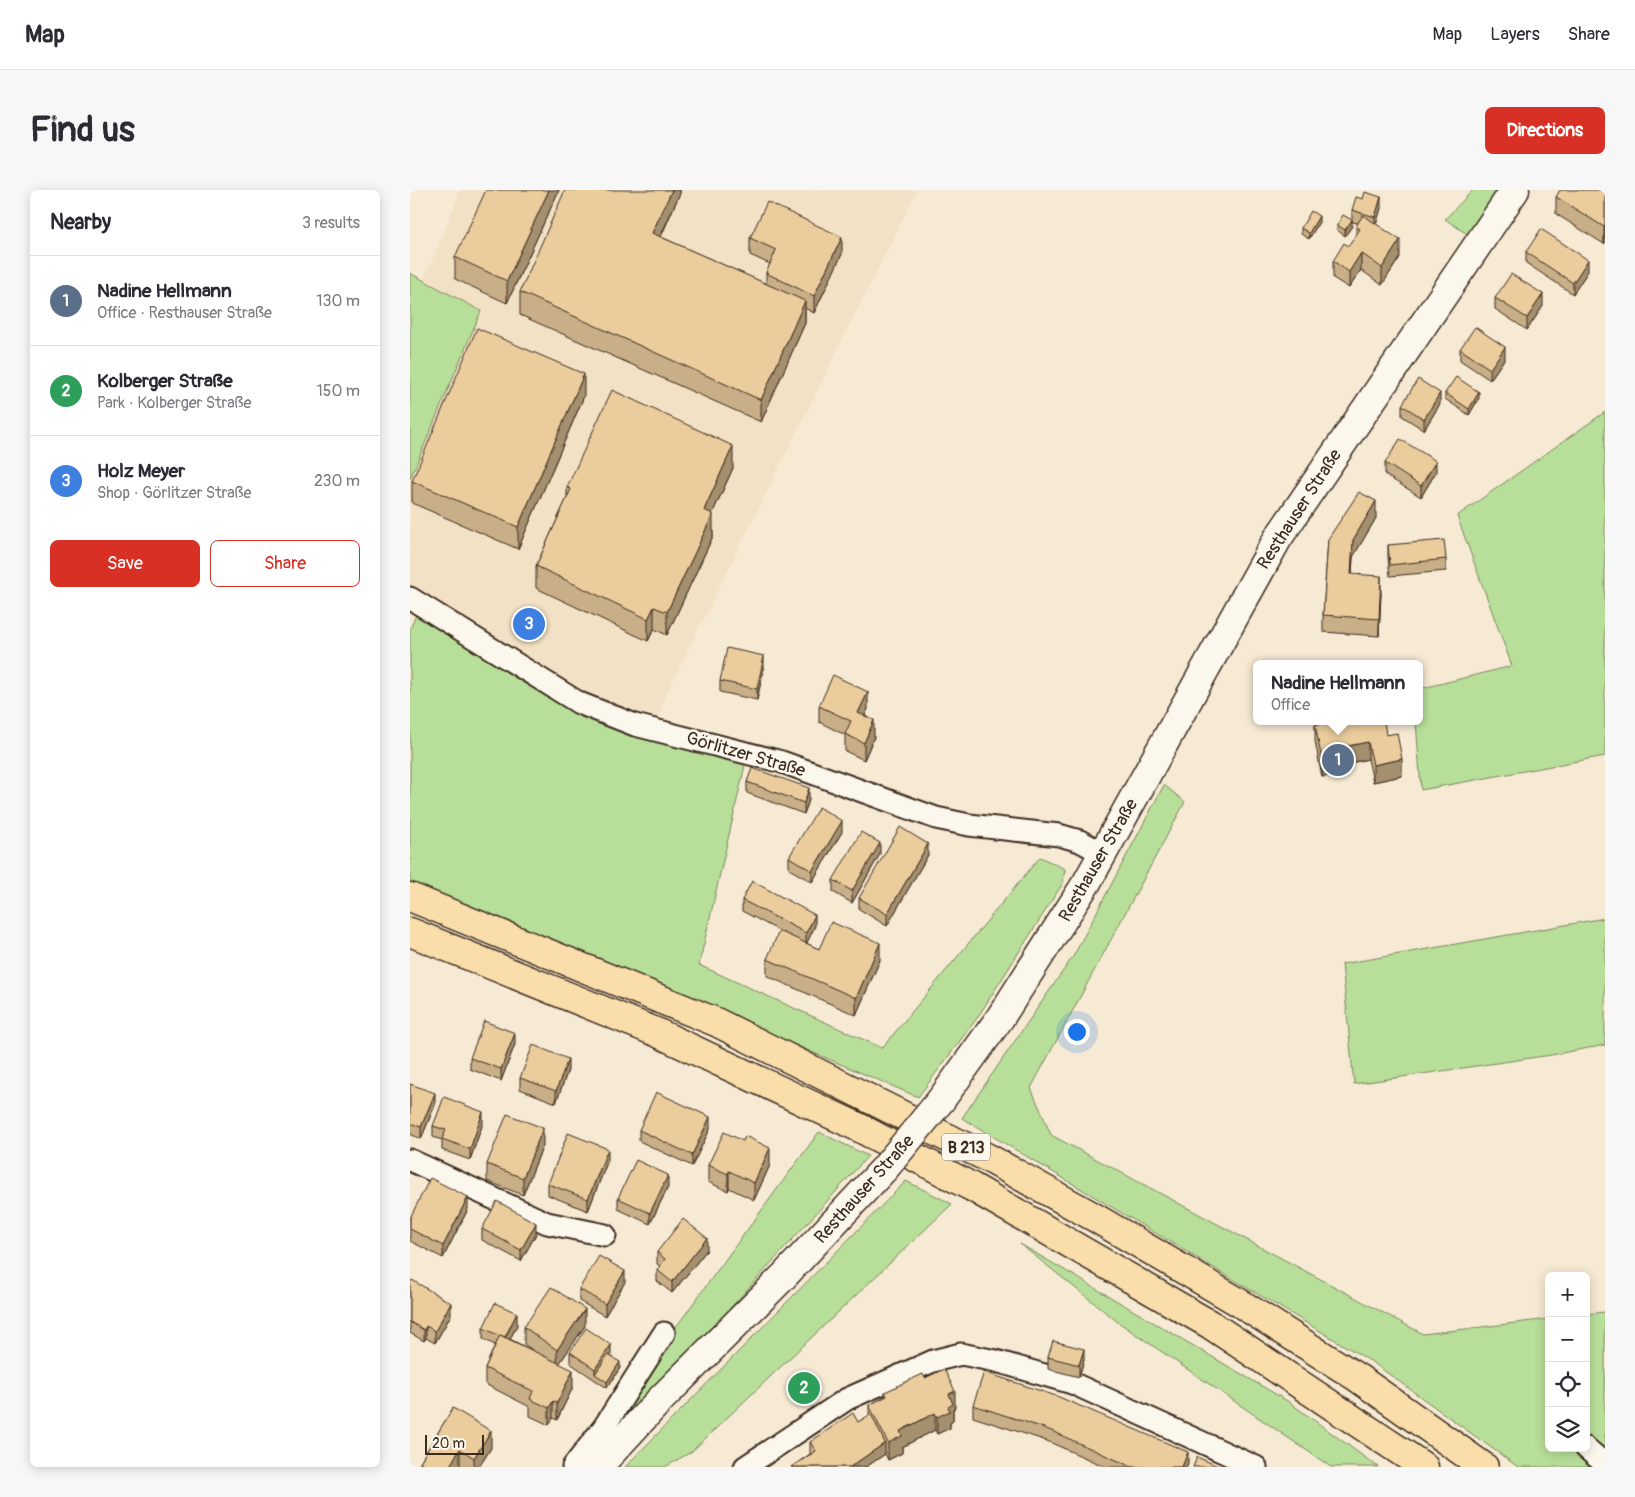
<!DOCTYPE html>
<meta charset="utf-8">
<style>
body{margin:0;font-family:Pangolin,sans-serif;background:#f7f7f7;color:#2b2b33}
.controls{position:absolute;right:15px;bottom:15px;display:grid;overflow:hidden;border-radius:8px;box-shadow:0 2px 12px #0003}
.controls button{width:45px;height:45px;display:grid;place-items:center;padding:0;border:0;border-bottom:1px solid #e1e1e2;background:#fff;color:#2b2b33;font:25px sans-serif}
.scale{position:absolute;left:15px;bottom:12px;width:59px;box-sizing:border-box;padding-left:5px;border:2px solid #3b2a1e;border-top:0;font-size:14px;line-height:18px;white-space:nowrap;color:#3b2a1e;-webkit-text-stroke:4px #fbf7ec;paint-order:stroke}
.you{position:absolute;left:666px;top:841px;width:18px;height:18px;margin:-12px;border:4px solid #fff;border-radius:50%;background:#1a73e8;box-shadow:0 0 0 8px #1a73e833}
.badge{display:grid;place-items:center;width:32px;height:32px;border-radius:50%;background:#d93025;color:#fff;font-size:16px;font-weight:700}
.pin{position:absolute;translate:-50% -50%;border:2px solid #fff;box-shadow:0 1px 5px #0006}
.popup{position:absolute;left:843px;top:470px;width:170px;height:65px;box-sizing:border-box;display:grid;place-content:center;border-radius:8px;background:#fff;filter:drop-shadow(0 1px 4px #0005);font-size:16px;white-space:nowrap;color:#7c7c81}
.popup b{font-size:19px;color:#2b2b33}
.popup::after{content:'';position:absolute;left:50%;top:100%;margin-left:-10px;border:10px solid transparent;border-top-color:#fff}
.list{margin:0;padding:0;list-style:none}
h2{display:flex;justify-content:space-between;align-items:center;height:65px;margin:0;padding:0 20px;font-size:21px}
h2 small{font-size:16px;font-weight:400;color:#7c7c81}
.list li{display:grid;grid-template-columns:32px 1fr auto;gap:15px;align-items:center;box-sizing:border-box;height:90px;padding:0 20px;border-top:1px solid #e1e1e2}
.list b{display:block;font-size:19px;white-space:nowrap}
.list p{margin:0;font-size:16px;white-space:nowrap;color:#7c7c81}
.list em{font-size:16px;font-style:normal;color:#7c7c81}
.actions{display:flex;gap:10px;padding:15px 20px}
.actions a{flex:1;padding:11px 0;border:1px solid #d93025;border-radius:8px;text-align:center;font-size:18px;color:#d93025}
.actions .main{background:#d93025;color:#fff}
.icon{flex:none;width:28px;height:28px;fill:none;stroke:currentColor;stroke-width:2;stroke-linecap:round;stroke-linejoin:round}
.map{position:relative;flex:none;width:1195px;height:1277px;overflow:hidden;border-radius:8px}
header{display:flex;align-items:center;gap:30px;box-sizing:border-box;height:70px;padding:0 25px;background:#fff;border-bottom:1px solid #e1e1e2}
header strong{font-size:24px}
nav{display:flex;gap:28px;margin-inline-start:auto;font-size:18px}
.intro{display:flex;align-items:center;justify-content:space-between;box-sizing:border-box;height:120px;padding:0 30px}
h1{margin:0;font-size:35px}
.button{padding:12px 22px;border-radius:8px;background:#d93025;color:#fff;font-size:18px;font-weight:700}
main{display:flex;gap:30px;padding:0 30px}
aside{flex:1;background:#fff;border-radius:8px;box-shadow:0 2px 12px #0003}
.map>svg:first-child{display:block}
</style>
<header>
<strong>Map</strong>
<nav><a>Map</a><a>Layers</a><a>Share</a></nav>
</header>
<div class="intro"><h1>Find us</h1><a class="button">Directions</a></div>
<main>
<aside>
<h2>Nearby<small>3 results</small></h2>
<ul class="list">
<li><span class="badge" style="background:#5c6f8a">1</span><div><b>Nadine Hellmann</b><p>Office · Resthauser Straße</p></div><em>130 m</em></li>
<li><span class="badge" style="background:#2e9e5b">2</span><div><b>Kolberger Straße</b><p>Park · Kolberger Straße</p></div><em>150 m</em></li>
<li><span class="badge" style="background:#3f7fe0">3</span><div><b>Holz Meyer</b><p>Shop · Görlitzer Straße</p></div><em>230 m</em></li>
</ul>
<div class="actions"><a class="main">Save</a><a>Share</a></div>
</aside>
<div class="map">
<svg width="1195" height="1277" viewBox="0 0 1195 1277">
<rect width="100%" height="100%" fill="#f6ead4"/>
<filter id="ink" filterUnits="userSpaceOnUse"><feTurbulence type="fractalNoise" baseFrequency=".02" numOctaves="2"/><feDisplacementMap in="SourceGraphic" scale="10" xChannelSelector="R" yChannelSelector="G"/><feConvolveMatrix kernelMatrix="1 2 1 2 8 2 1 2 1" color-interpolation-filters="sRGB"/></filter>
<g filter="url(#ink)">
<path fill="#f2e1c4" d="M51,0h456l-252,506 -7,22 -71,-21 -177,-106v-112l70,-168 -56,-31z"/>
<g fill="#b8df9a" stroke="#7a845c">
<path d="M1063,0h31l-34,46 -25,-17z"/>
<path d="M0,83l71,38 -71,168z"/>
<path d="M1195,222v344l-184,34 -5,-69h3v-32l93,-23 -55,-150z"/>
<path d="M6,425l161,97 169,49 -47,204 183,83 158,-191 25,12 -2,14 -86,135 -59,79 -198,-84 -310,-126v-258z"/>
<path d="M754,595l21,17 -154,286 20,47 372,199 126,-15v129h37v-134l19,-2v155h-87l-146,-105 -410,-244 112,-163z"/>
<path d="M1195,728v127l-54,10 -197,29 -12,-120z"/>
<path d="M409,942l49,24 -275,304 58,-99z"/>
<path d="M496,991l46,23 -261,248 -26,15h-40z"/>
<path d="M610,1054l269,158 89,65h-47l-213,-145z"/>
</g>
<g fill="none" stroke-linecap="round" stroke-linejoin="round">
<defs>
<g id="street">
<path d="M0,408l169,105 56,22 147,37 154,56 33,7 90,10 21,6 24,13"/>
<path d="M0,970l137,63 58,12"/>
<path d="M1176,1258l19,16"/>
<path d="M163,1277l31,-40 60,-94"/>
<path d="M335,1277l102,-68 86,-38 28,-7 35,7 76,22 184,84"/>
</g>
<g id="secondary">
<path d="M531,910l59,-82 87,-136 191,-344 237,-348"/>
<path d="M188,1277l60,-65 125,-125 102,-109"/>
</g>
<g id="highway">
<path d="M0,707l306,125 274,137 104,58 141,83 123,78 126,89"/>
<path d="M0,742l246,100 202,95 114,60 239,138 213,142"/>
</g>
</defs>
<use href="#street" stroke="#3b2a1e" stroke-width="25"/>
<use href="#secondary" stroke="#3b2a1e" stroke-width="31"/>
<use href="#highway" stroke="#3b2a1e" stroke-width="31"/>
<use href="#street" stroke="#fbf7ec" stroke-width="21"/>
<use href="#secondary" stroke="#fbf7ec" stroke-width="28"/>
<use href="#highway" stroke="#f9deab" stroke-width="28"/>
<defs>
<path id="secondary-bridge" d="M475,978l56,-68"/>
</defs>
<use href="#secondary-bridge" stroke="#3b2a1e" stroke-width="31" stroke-linecap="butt"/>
<use href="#secondary-bridge" stroke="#fbf7ec" stroke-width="28"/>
</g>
<g fill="#c9af87" stroke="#3b2a1e">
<path d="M149,0l-52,113 -52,-24v-22z"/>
<path d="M270,0v3l-19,44 105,47v-11l4,-9 -20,-9v-17l92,16 -28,59 -9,-5v15l-44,99 -241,-107v-23z"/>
<path d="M1195,1v52l-1,1 -48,-30v-17z"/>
<path d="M971,18l-5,16 24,33 -18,28 -21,-15 -12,18 -16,-10v-17l15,-15 8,-11v-9l2,-3 -6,-1v-12z"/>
<path d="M909,32l-10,17 -8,-5v-6z"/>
<path d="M927,35l15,1 -7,10 -8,-6z"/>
<path d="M1116,62l62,19 -15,23 -47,-31z"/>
<path d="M1085,108l48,8 -16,24 -32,-21z"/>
<path d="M1050,159l45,9 -15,22 -30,-20z"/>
<path d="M1035,203l34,5 -10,17 -24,-16z"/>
<path d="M174,206l-66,153 -106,-46v-22z"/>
<path d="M1030,214l-16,26 -22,-14v-11z"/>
<path d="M975,273l51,9 -15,25 -36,-22z"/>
<path d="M323,278l-21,46 1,22 -46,99 -13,-6 -6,12 -112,-53v-22l31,-68v-11z"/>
<path d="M966,328l-23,39 -1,17 29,19 -2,43 -56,-4v-17l5,-76z"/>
<path d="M978,355l58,14v12l-56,5 -2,-19z"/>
<path d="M354,477l-7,33 -37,-8v-11z"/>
<path d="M409,516l49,3 -3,7 9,21 -10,23 -19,-9v-16l-26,-13z"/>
<path d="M905,535l71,10 16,41 -29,6 -5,-23 -18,4v8l-28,6 -7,-36z"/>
<path d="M337,592l62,18 -5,14 -57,-21z"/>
<path d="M432,642l-30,50 -23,-13v-12z"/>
<path d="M470,664l-28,49 -19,-11v-12z"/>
<path d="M518,665l-41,71 -28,-17v-11z"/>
<path d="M332,710l73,26 -9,17 13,6 61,11 -24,55 -89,-39v-17l20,-24 -45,-24z"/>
<path d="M105,854l-14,37 -31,-12v-11z"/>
<path d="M158,880l-12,33 -36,-14v-11z"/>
<path d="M0,894l25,21 -14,34 -11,-5z"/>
<path d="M73,933l-13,37 -28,-10v-10l-9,-3v-11z"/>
<path d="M300,939l-18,37 -53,-25v-11z"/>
<path d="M133,955l-20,50 -36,-14v-17z"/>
<path d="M198,970l-20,51 -40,-16v-11z"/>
<path d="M298,975h62l-16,35 -25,-12 -1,3 -20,-9z"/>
<path d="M258,997l-18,37 -32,-15v-11z"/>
<path d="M58,1019l-25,49 -33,-17v-23z"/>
<path d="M72,1039l54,5 -15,27 -39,-21z"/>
<path d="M297,1060l-35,43 -15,-12v-11l3,-4 -3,-2v-12z"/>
<path d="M215,1092l-20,34 -26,-15v-12z"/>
<path d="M0,1093l41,32 -16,28 -9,-5 -2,3 -14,-8z"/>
<path d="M107,1135l-7,14 25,13 -11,-8v-17l61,-1 -26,38 14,23 -16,33 -4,-2 -4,7 -19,-9v-9l-45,-23v-16l10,-23 -12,-6v-11z"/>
<path d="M160,1162l50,16 -13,20 -37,-25z"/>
<path d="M638,1167l36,3 -5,17 -31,-8z"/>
<path d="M515,1188l30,30 -2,1v12l-3,2v5l-13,6 -2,-4 -33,17v6l-14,7 -3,-6 -19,13h-75l19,-13v-12l48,-20 11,-6v-11l16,-8v-5z"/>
<path d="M563,1215l215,59 -1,3h-81l-59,-26 -74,-24z"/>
<path d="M43,1218l38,40 -12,19h-17l-2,-1v1h-40v-5z"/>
</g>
<g fill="#a48f6e" stroke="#3b2a1e">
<path d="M139,0h10l-52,113v-22z"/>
<path d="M262,0h8v3l-28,62v-22z"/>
<path d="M971,7v11l-6,21v-12z"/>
<path d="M909,26v6l-10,17v-6z"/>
<path d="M942,30v6l-7,10v-6z"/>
<path d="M1195,36v17l-1,1v-17z"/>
<path d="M432,47v17l-28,59v-17z"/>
<path d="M990,50v17l-18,28v-17z"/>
<path d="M951,63v17l-12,18v-16z"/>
<path d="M1178,70v11l-15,23v-11z"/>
<path d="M1133,104v12l-16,24v-12z"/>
<path d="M395,111v22l-44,99v-22z"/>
<path d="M1095,157v11l-15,22v-11z"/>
<path d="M174,184v22l-66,153v-22z"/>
<path d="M1069,202v6l-10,17v-6z"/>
<path d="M1030,203v11l-16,26v-11z"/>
<path d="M323,256v22l-29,64v-22z"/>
<path d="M1026,271v11l-15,25v-11z"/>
<path d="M966,311v17l-23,39 -2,34v-17l2,-34z"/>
<path d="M303,324v22l-46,99v-23z"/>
<path d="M971,386v17l-2,43v-17z"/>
<path d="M244,417v22l-6,12v-22z"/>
<path d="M354,466v11l-7,33v-11z"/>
<path d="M458,502v17l-10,21v-17z"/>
<path d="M464,530v17l-10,23v-17z"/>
<path d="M958,552v17l-18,4v8l-28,6v-17l26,-14z"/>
<path d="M992,569v17l-29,6v-17z"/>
<path d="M399,598v12l-5,14v-11z"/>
<path d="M432,631v11l-30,50v-11z"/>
<path d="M470,653v11l-28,49v-12z"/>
<path d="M518,654v11l-41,71v-12z"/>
<path d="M405,725v11l-9,19v-12z"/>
<path d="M470,753v17l-24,55v-17z"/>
<path d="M105,843v11l-14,37v-12z"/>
<path d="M158,869v11l-12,33v-12z"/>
<path d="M25,903v12l-14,34v-12z"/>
<path d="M73,922v11l-13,37v-11z"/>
<path d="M300,927v12l-18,37v-11z"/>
<path d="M133,938v17l-20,50v-17z"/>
<path d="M360,958v17l-16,35v-17z"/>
<path d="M198,959v11l-20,51v-12z"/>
<path d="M319,981v17l-1,3v-17z"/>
<path d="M258,985v12l-18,37v-11z"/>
<path d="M58,1007v12l-25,49v-12z"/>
<path d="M126,1033v11l-15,27v-11z"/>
<path d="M297,1048v12l-35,43v-11z"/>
<path d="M215,1081v11l-20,34v-12z"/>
<path d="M41,1113v12l-16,28v-12z"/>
<path d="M175,1119v17l-28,41v-17z"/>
<path d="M107,1123v12l-12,25v-12z"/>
<path d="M16,1136v12l-2,3v-11z"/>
<path d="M201,1155v11l-16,18v-5z"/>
<path d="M674,1159v11l-5,17v-12z"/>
<path d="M210,1172v6l-13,20v-6z"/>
<path d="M163,1180v17l-16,33v-17z"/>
<path d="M545,1201v17l-2,1v12l-3,2v5l-13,6v-17l12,-23z"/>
<path d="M143,1211v17l-4,7v-17z"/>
<path d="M525,1223v17l-33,17v6l-14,7v-17l12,-12z"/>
<path d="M81,1241v17l-12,19h-5v-9z"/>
<path d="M475,1253v11l-19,13h-16z"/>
<path d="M50,1259v18h-11z"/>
<path d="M778,1262v12l-1,3h-5z"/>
</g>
<g fill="#eacc9d" stroke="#3b2a1e">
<path d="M76,0h63l-42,91 -52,-24z"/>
<path d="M155,0h107l-20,43 153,68 -44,99 -241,-108z"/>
<path d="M1150,0h44l1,1v35l-1,1 -48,-30z"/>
<path d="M955,2l16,5 -6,20 -23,-7 4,-13 7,2z"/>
<path d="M357,12l75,35 -28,59 -48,-23 10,-23 -26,-12z"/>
<path d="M901,21l8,5 -10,17 -8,-5z"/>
<path d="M933,25l9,5 -7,10 -8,-5z"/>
<path d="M953,25l37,25 -18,28 -21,-15 -12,19 -16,-11 11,-18 4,3 12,-17 -4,-3z"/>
<path d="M1131,39l47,31 -15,23 -47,-31z"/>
<path d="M1101,84l32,20 -16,24 -32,-20z"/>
<path d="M1065,137l30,20 -15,22 -30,-20z"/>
<path d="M67,138l107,46 -66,153 -106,-46z"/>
<path d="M1046,187l23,15 -10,17 -24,-16z"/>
<path d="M1008,189l22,14 -16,26 -22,-14z"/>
<path d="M202,200l121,56 -29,64 9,4 -46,98 -13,-5 -6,12 -112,-53 35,-77 -4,-2z"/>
<path d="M990,249l36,22 -15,25 -36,-23z"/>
<path d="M949,302l17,9 -23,39 -2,34 30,2 -2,43 -56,-4 5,-76z"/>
<path d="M1034,350l2,19 -56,6 -2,-20z"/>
<path d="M317,458l37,8 -7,33 -37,-8z"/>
<path d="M423,485l35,17 -10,21 16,7 -10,23 -19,-9 6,-13 -32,-15z"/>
<path d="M922,531h52l2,14 11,-2 5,26 -29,6 -5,-23 -20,4 2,8 -28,6 -7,-35z"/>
<path d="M342,578l57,20 -5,15 -57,-21z"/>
<path d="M409,617l23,14 -30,50 -23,-14z"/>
<path d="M490,637l28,17 -41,70 -28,-16z"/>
<path d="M451,642l19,11 -28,48 -19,-11z"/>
<path d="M342,691l63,34 -9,18 -64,-33z"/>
<path d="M421,732l49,21 -24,55 -89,-39 12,-28 40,18z"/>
<path d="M74,831l31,12 -14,36 -31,-11z"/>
<path d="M123,855l35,14 -12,32 -36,-13z"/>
<path d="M0,894l25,9 -14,34 -11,-4z"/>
<path d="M246,902l54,25 -18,38 -53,-25z"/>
<path d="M34,907l39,15 -13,37 -28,-10 4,-9 -13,-4z"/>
<path d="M97,924l36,14 -20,50 -36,-14z"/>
<path d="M314,942l19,9 2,-5 25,12 -16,35 -25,-12 -1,3 -20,-9z"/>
<path d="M158,943l40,16 -20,50 -40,-15z"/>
<path d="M226,970l32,15 -18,38 -32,-15z"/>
<path d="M20,988l38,19 -25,49 -33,-17v-11z"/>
<path d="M87,1011l39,22 -15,27 -39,-21z"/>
<path d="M273,1029l24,19 -35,44 -15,-12 8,-11 -8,-7z"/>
<path d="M189,1066l26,15 -20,33 -26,-15z"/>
<path d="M2,1090l39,23 -16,28 -9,-5 -2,4 -14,-8v-39z"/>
<path d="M141,1097l34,22 -28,41 -33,-23z"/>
<path d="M85,1113l22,10 -12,24 -5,-2v1l-17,-8z"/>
<path d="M176,1138l25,17 -16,24 -25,-17z"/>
<path d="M90,1145l73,35 -16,33 -4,-2 -4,7 -19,-9 3,-8 -48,-23z"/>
<path d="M643,1151l31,8 -5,16 -31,-8z"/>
<path d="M198,1165l12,7 -13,20 -12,-8z"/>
<path d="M534,1179l11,22 -6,3 4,10 -5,3 2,4 -13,6 -2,-4 -35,18 2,5 -14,7 -19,-38 18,-9 -2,-4 29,-14 9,-4 2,4z"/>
<path d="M574,1182l75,25 129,55 -6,15h-50l-85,-38 -74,-24z"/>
<path d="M43,1218l38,23 -17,27 -14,-9 -11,18h-21l-8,-5z"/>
<path d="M443,1223l5,9 13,-8 14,29 -35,24h-59l25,-16 -6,-9z"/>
<path d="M787,1267l23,10h-27z"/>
</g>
</g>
<g text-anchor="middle" stroke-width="5" stroke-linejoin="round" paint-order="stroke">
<rect fill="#fbf7ec" stroke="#75685c" stroke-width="1" x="532" y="943.5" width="48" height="27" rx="4"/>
<g font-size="16" font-weight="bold" fill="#3b2a1e">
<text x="556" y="963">B 213</text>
</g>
<g font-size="18" fill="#3b2a1e" stroke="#fbf7ec">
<text transform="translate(889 319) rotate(-57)" y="6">Resthauser Straße</text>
<text transform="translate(336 564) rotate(16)" y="6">Görlitzer Straße</text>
<text transform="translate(688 670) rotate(-60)" y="6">Resthauser Straße</text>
<text transform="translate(454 999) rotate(-48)" y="6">Resthauser Straße</text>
</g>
</g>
</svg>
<div class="controls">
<button>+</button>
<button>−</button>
<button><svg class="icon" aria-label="locate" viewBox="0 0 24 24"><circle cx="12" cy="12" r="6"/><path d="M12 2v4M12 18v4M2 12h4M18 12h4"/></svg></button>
<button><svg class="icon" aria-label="layers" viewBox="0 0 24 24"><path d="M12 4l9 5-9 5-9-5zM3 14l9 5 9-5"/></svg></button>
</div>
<div class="scale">20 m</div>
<div class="you"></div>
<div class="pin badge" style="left:928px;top:570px;background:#5c6f8a">1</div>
<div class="popup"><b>Nadine Hellmann</b>Office</div>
<div class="pin badge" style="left:394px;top:1198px;background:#2e9e5b">2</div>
<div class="pin badge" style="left:119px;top:434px;background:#3f7fe0">3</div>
</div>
</main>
